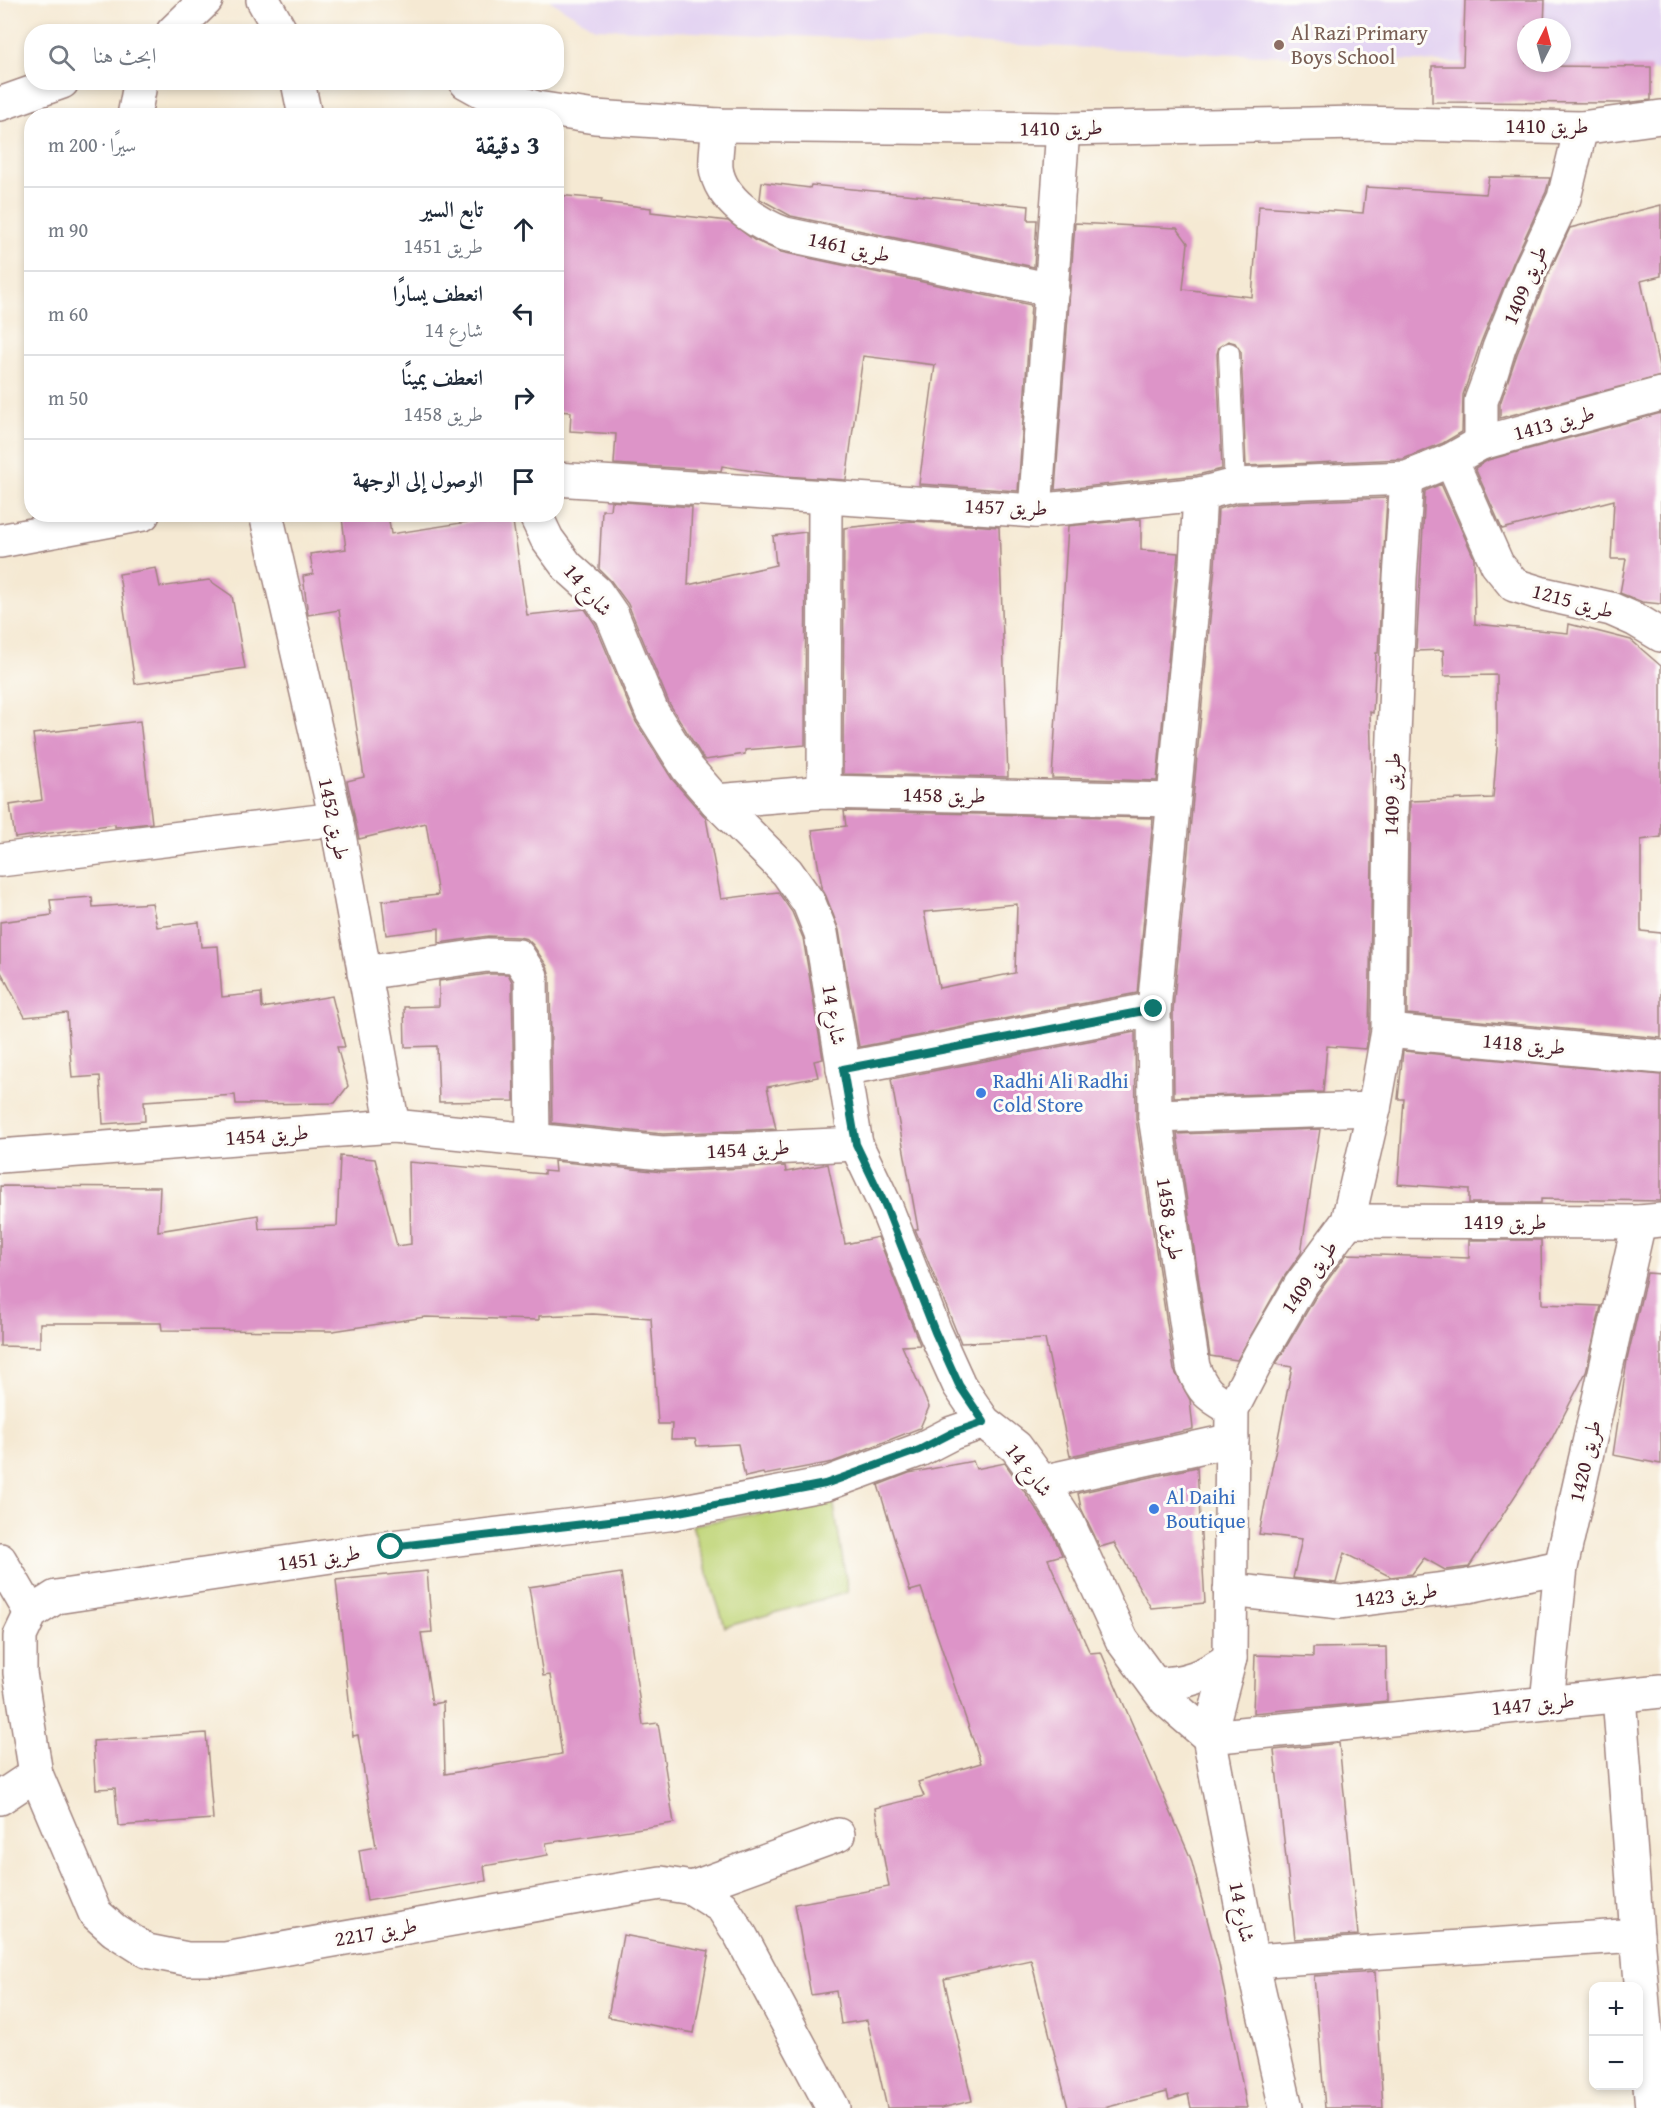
<!DOCTYPE html>
<html lang="ar">
<meta charset="utf-8">
<style>
body{margin:0;font-family:"Gentium Book Plus",Amiri,serif;background:#f2f2f3;color:#1f2937;direction:rtl}
.controls{position:absolute;right:18px;bottom:18px;display:grid;overflow:hidden;border-radius:12px;box-shadow:0 3px 9px #0003}
.controls button{width:54px;height:54px;display:grid;place-items:center;padding:0;border:0;border-bottom:2px solid #e0e1e3;background:#fff;color:#1f2937;font:30px sans-serif}
.compass{position:absolute;left:1517px;top:18px;width:54px;height:54px;border-radius:50%;background:#fff;box-shadow:0 3px 9px #0003;rotate:6deg}
.stop{position:absolute;width:18px;height:18px;margin:-14px;border:4px solid #0f766e;border-radius:50%;background:#fff}
.stop.end{background:#0f766e;border-color:#fff;box-shadow:0 2px 6px #0008}
.list{margin:0;padding:0;list-style:none}
h2{display:flex;justify-content:space-between;align-items:center;height:78px;margin:0;padding:0 24px;font-size:26px}
h2 small{font-size:20px;font-weight:400;color:#747a83}
.list li{display:grid;grid-template-columns:39px 1fr auto;gap:18px;align-items:center;box-sizing:border-box;height:84px;padding:0 24px;border-top:2px solid #e0e1e3}
.list b{display:block;font-size:22px;white-space:nowrap}
.list p{margin:0;font-size:20px;white-space:nowrap;color:#747a83}
.list em{font-size:20px;font-style:normal;color:#747a83}
.icon{flex:none;width:33px;height:33px;fill:none;stroke:currentColor;stroke-width:2;stroke-linecap:round;stroke-linejoin:round}
.map{position:relative;flex:none;width:1661px;height:2108px;overflow:hidden;direction:ltr}
.search{position:absolute;background:#fff;box-shadow:0 3px 9px #0003;left:24px;top:24px;width:540px;height:66px;display:flex;align-items:center;gap:15px;box-sizing:border-box;padding:0 21px;border-radius:24px;color:#747a83;font-size:22px}
.panel{position:absolute;background:#fff;box-shadow:0 3px 9px #0003;left:24px;top:108px;width:540px;height:414px;border-radius:24px;direction:rtl}
.map>svg:first-child{display:block}
</style>
<div class="map">
<svg width="1661" height="2108" viewBox="0 0 1661 2108">
<rect width="100%" height="100%" fill="#fdfcf7"/>
<filter id="ink" filterUnits="userSpaceOnUse"><feTurbulence type="fractalNoise" baseFrequency=".0167" numOctaves="2"/><feDisplacementMap in="SourceGraphic" scale="12" xChannelSelector="R" yChannelSelector="G"/><feConvolveMatrix kernelMatrix="1 2 1 2 8 2 1 2 1" color-interpolation-filters="sRGB"/></filter>
<filter id="wash" filterUnits="userSpaceOnUse"><feTurbulence type="fractalNoise" baseFrequency=".008" numOctaves="4" result="noise"/><feDisplacementMap in="SourceGraphic" scale="24" xChannelSelector="R" yChannelSelector="G"/><feGaussianBlur stdDeviation="1.35" result="paint"/><feColorMatrix in="noise" values="0 0 0 0 0 0 0 0 0 0 0 0 0 0 0 0 0 1.4 0 .05"/><feComposite in="paint" operator="in"/></filter>
<g filter="url(#wash)">
<rect width="100%" height="100%" fill="#f5e9d3"/>
<path fill="#e3d3f2" fill-rule="evenodd" d="M549,0h1112v71l-1066,-43zM1526,27h36v36h-36z"/>
<path fill="#c0d578" stroke="#857a52" stroke-width="1.5" d="M833,1500l15,92 -123,35 -33,-102z"/>
<g id="blocks">
<g fill="#dd94c8" fill-rule="evenodd">
<path d="M1465,0h80l-1,27h-18v36h17v3l108,1v33l-27,3 -192,-1v-36h31z"/>
<path d="M1489,177l61,1 -4,14 -33,71 -32,79 -18,53 -1,37 -19,11 -40,16 -157,7 -5,-114 -6,-9 -7,-2 -9,6 -2,7 5,115 -25,6 -142,15 20,-267 102,5 11,15 -5,46 69,8 7,-91 104,7 3,-26 120,7z"/>
<path d="M762,182l48,6 1,-3 218,21 -1,14h9l-3,47 -243,-51 -31,-17z"/>
<path d="M556,195l46,4 -1,3 50,6v4l77,9 26,19 27,12 250,53 -13,186 -99,-7 16,-119 -72,-9 -17,124 -61,-4 -63,-10 -1,5 -107,-7 2,-30 -46,-3 1,-19 -15,-1z"/>
<path d="M1661,205v71l-20,5 20,95 -161,42v-14l17,-50 30,-77 23,-49z"/>
<path d="M1661,413v191l-19,-2 -22,-9 6,-34h-15l3,-59 -112,29 -27,-61 13,-8z"/>
<path d="M1441,484l33,74 1,66 93,9 1,-9 62,16 30,26v171l-20,3v91l20,2v105l-254,-24 3,-213 83,-3 4,-49v-74l-53,1 -1,-26 -27,1 9,-160z"/>
<path d="M1387,498l-9,155h-2l-3,60 -3,-1 3,91 -4,226 -3,20 -39,-3 -4,46 -149,5 -1,-87 42,-444 3,-57 20,-5z"/>
<path d="M611,501l81,6 -4,78 88,-20 -3,-29 33,-4 -1,213 -60,5v4l-40,6 -2,-2 -34,-55 -41,-99 -17,-23 -12,-12 3,-59h8z"/>
<path d="M369,514h19l3,20 121,-19 15,100 58,-6 10,15 41,98 36,57 34,39 15,81 57,-7 14,20 11,26 20,121 -9,2 4,16 -51,10 9,42 -113,5 -111,-11 -2,-147 -3,-10 -14,-21 -6,-6 -8,-2 -31,-1 -49,7v-15l-53,7 -4,-34 56,-6 -12,-72 -67,16 -12,-58 17,-4 -25,-167 -31,5 -5,-39 10,-2 -3,-20 36,-5 -4,-31z"/>
<path d="M1141,519v31l37,3 -21,228 -105,-3 16,-252z"/>
<path d="M911,521l88,6 9,250 -165,-3 1,-246z"/>
<path d="M156,568l4,19 49,-7 23,16 13,72 -110,16 -16,-110z"/>
<path d="M140,721l12,102 -37,4v-3l-100,14 -5,-33 32,-5 -9,-66z"/>
<path d="M844,811l309,7 -16,175 -278,54 -20,-117 -13,-34 -5,-9h1l-10,-57 34,-4zM1017,904l-2,69 -76,15 -15,-76z"/>
<path d="M92,897l1,10 59,-4 5,24 42,-5 2,25 17,-1 4,51 39,-4 1,15 70,-12 13,51h-8l11,39 -13,17 -99,1 -1,-9 -91,6 1,20 -42,3 -3,-48 -28,2 -5,-65 -42,4 -25,-47v-48l52,-7 -2,-15z"/>
<path d="M488,974h20l4,8 2,119 -75,1 -2,-56 -32,1 -1,-40 35,-1v-25z"/>
<path d="M1135,1032l1,87 38,251 16,30 3,29 -123,27 -25,-117 -84,4 -46,-114h3l-27,-150z"/>
<path d="M1403,1051l258,24v126l-120,-2v4h-72v-14l-71,-5 6,-85h-6z"/>
<path d="M1320,1129l-19,124 -17,24 -47,83 -27,-4 -33,-222z"/>
<path d="M340,1156l35,3 22,87 14,-2 -2,-82 135,12v-3l11,1 -1,-11 109,11 122,-6 1,6 42,-8 17,80 33,-7 42,108 -18,1 27,61 -9,21 -87,34 -69,13 -1,-2 -18,4 -7,-33 -41,2 -2,-7h-24l1,-15h-14l-7,-106 -58,-4 -54,2v4l-114,-3 -92,14 -171,-1 -1,-7h-121v24l-40,-1v-160l160,1 -2,44 100,-16 1,14 78,-3z"/>
<path d="M1469,1240h72l1,64 59,2 -15,66 -35,68 -82,127 -24,3 -21,-12 -12,16 -21,3 -47,-24 -8,30 -43,-5 9,-39 -43,-5 33,-167 -16,-3 40,-68 31,-42 122,4z"/>
<path d="M1647,1273l14,1v190l-48,-9 14,-95z"/>
<path d="M973,1461l3,8 29,-6 47,69 10,23 -14,4 42,94 11,-1 90,207 28,105 28,144h-56l-3,-14 -19,6 -2,-8 -63,16h-36l-37,-148 -87,19 28,122 -31,7h-54l-20,-88 -26,4 -5,-33 -25,4 -16,-91 94,-17 -14,-79 49,-12 -6,-14 63,-19 -60,-175 -11,3 -32,-106 31,-12z"/>
<path d="M1197,1467l8,136 -54,5 -37,-65 -14,4 -19,-39 -3,-15z"/>
<path d="M427,1571l5,61 -11,1 11,71 11,-2 2,72 117,-20 -12,-79 -7,1 -14,-89 92,-14 22,152 15,-2 16,100 -128,20 2,12 -64,11 2,15 -119,20 -8,-51 17,-3 -18,-112 -5,1 -17,-156z"/>
<path d="M1386,1647l1,54 -134,12 2,-58 58,2v-9z"/>
<path d="M206,1733l7,86 -95,7 -3,-38 -19,1 -3,-48z"/>
<path d="M1339,1743l19,192 -63,4 -21,-189z"/>
<path d="M623,1935l86,16 -15,82 -86,-16z"/>
<path d="M1375,1972l8,136h-58l-11,-132z"/>
</g>
</g>
</g>
<g filter="url(#ink)">
<use href="#blocks" fill-opacity="0" stroke="#a0847f" stroke-width="1.5"/>
<g fill="none" stroke-linecap="round" stroke-linejoin="round">
<defs>
<path id="service" d="M1229,353l6,132"/>
<g id="minor">
<path d="M173,32l33,-32"/>
<path d="M466,82l18,10 53,16 58,9 124,8 344,4 295,-6 223,5 80,-11"/>
<path d="M0,104l62,-22"/>
<path d="M134,116l5,-26 -1,-8"/>
<path d="M719,125c-1,14 -4,30 -3,43 4,32 42,56 69,66l267,56"/>
<path d="M1481,443v-42l11,-30 7,-23 31,-78 34,-72 17,-70"/>
<path d="M1451,460l46,104 17,21 26,8 71,16 25,11 25,15"/>
<path d="M1407,478l-7,100 -9,237 -3,216 -14,78 -26,112 -48,65 -40,69 -28,54 -2,249 -21,79c151,-14 301,-30 452,-46"/>
<path d="M556,479l479,32 165,-17 35,-9 172,-7 44,-18 30,-17 180,-49"/>
<path d="M1200,494l-4,70 -42,445 1,107 38,251c10,26 17,29 39,42"/>
<path d="M1035,511l28,-382"/>
<path d="M266,514l70,305 57,307"/>
<path d="M0,541l143,-27"/>
<path d="M824,792l1,-295"/>
<path d="M716,801l108,-9 349,8"/>
<path d="M0,860l336,-41"/>
<path d="M364,973l123,-18 31,1 13,20 2,163"/>
<path d="M1388,1031l273,26"/>
<path d="M843,1069l311,-60"/>
<path d="M1155,1116l219,-7"/>
<path d="M0,1156l393,-30 269,27 194,-9"/>
<path d="M1348,1221l291,1 22,-2"/>
<path d="M1041,1482l191,-42"/>
<path d="M0,1560l31,53"/>
<path d="M1230,1590l110,12 128,-16 93,-19"/>
<path d="M1619,1696l18,239 15,173"/>
<path d="M1547,1702l14,-135 78,-345"/>
<path d="M0,1798l36,-24"/>
<path d="M692,1888l146,-53"/>
<path d="M1252,1961l385,-26"/>
<path d="M833,2108l-92,-172 -19,-29 -30,-19 -31,-5 -31,5 -405,71h-38l-40,-8 -33,-21 -19,-17 -59,-139 -16,-101v-37l11,-23 25,-16 335,-50 277,-33 158,-30 93,-34 33,-17 32,-11"/>
</g>
<g id="tertiary">
<path d="M263,0l18,32"/>
<path d="M298,82l7,34"/>
<path d="M535,514l12,25 20,27 29,26 16,23 40,97 36,57 28,32 71,71 22,31 12,30 35,211 30,63 49,125 24,53 25,37 32,25 29,40 23,36 54,117 44,60 43,37 43,224 34,147"/>
<path d="M1155,1684c30,0 51,-8 75,-26"/>
</g>
</defs>
<use href="#service" stroke="#a0847f" stroke-width="22"/>
<use href="#minor" stroke="#a0847f" stroke-width="36"/>
<use href="#tertiary" stroke="#a0847f" stroke-width="36"/>
<use href="#service" stroke="#fff" stroke-width="20"/>
<use href="#minor" stroke="#fff" stroke-width="33"/>
<use href="#tertiary" stroke="#fff" stroke-width="33"/>
</g>
</g>
<g fill="none" stroke-linecap="round" stroke-linejoin="round" filter="url(#ink)">
<path stroke="#0f766e" stroke-width="8" d="M391,1547l277,-33 157,-30 94,-34 33,-17 32,-11 -25,-37 -24,-53 -49,-125 -30,-63 -13,-75 311,-60"/>
</g>
<circle fill="#8d6e63" stroke="#fdfcf7" stroke-width="2" cx="1279" cy="45" r="6"/>
<g fill="#3f7fe0" stroke="#fdfcf7" stroke-width="2">
<circle cx="981" cy="1093" r="6"/>
<circle cx="1154" cy="1509" r="6"/>
</g>
<g text-anchor="middle" stroke-width="6" stroke-linejoin="round" paint-order="stroke">
<g font-size="21" fill="#785e54" stroke="#fdfcf7" text-anchor="start">
<text x="1291" y="40">Al Razi Primary<tspan x="1291" dy="24">Boys School</tspan></text>
</g>
<g font-size="21" fill="#4a1f2b" stroke="#fdfcf7">
<text x="1547" y="133">طريق 1410</text>
<text transform="translate(1061 128) rotate(-1)" y="7">طريق 1410</text>
<text transform="translate(849 247) rotate(12)" y="7">طريق 1461</text>
<text transform="translate(1525 285) rotate(-67)" y="7">طريق 1409</text>
<text transform="translate(1554 423) rotate(-15)" y="7">طريق 1413</text>
<text transform="translate(1006 507) rotate(2)" y="7">طريق 1457</text>
<text transform="translate(588 590) rotate(49)" y="7">شارع 14</text>
<text transform="translate(1573 601) rotate(15)" y="7">طريق 1215</text>
<text transform="translate(1392 794) rotate(-88)" y="7">طريق 1409</text>
<text transform="translate(944 795) rotate(1)" y="7">طريق 1458</text>
<text transform="translate(334 819) rotate(78)" y="7">طريق 1452</text>
<text transform="translate(834 1015) rotate(81)" y="7">شارع 14</text>
<text transform="translate(1524 1044) rotate(5)" y="7">طريق 1418</text>
<text transform="translate(267 1135) rotate(-4)" y="7">طريق 1454</text>
<text transform="translate(748 1149) rotate(-3)" y="7">طريق 1454</text>
<text transform="translate(1170 1219) rotate(81)" y="7">طريق 1458</text>
<text x="1505" y="1229">طريق 1419</text>
<text transform="translate(1309 1277) rotate(-56)" y="7">طريق 1409</text>
<text transform="translate(1585 1461) rotate(-77)" y="7">طريق 1420</text>
<text transform="translate(1029 1470) rotate(52)" y="7">شارع 14</text>
<text transform="translate(319 1558) rotate(-8)" y="7">طريق 1451</text>
<text transform="translate(1396 1595) rotate(-7)" y="7">طريق 1423</text>
<text transform="translate(1533 1704) rotate(-6)" y="7">طريق 1447</text>
<text transform="translate(1242 1912) rotate(79)" y="7">شارع 14</text>
<text transform="translate(376 1932) rotate(-10)" y="7">طريق 2217</text>
</g>
<g font-size="21" fill="#366cbe" stroke="#fdfcf7" text-anchor="start">
<text x="993" y="1088">Radhi Ali Radhi<tspan x="993" dy="24">Cold Store</tspan></text>
<text x="1166" y="1504">Al Daihi<tspan x="1166" dy="24">Boutique</tspan></text>
</g>
</g>
</svg>
<div class="controls">
<button>+</button>
<button>−</button>
</div>
<svg class="compass" viewBox="-18 -18 36 36"><path d="M0-13l5 13h-10z" fill="#e53935"/><path d="M0 13l5-13h-10z" fill="#747a83"/></svg>
<div class="stop" style="left:391px;top:1547px"></div>
<div class="stop end" style="left:1154px;top:1009px"></div>
<div class="search"><svg class="icon" aria-label="search" viewBox="0 0 24 24"><circle cx="10" cy="10" r="6"/><path d="M15 15l6 6"/></svg>ابحث هنا</div>
<section class="panel">
<h2>3 دقيقة<small>سيرًا · 200 m</small></h2>
<ul class="list">
<li><svg class="icon" aria-label="ahead" viewBox="0 0 24 24"><path d="M12 20V5M6 11l6-6 6 6"/></svg><div><b>تابع السير</b><p>طريق 1451</p></div><em>90 m</em></li>
<li><svg class="icon" aria-label="left" viewBox="0 0 24 24"><path d="M17 20v-9H6M10 6l-5 5 5 5"/></svg><div><b>انعطف يسارًا</b><p>شارع 14</p></div><em>60 m</em></li>
<li><svg class="icon" aria-label="right" viewBox="0 0 24 24"><path d="M7 20v-9h11M14 6l5 5-5 5"/></svg><div><b>انعطف يمينًا</b><p>طريق 1458</p></div><em>50 m</em></li>
<li><svg class="icon" aria-label="arrive" viewBox="0 0 24 24"><path d="M6 21V4h12l-3 4 3 4H6"/></svg><div><b>الوصول إلى الوجهة</b></div></li>
</ul>
</section>
</div>
